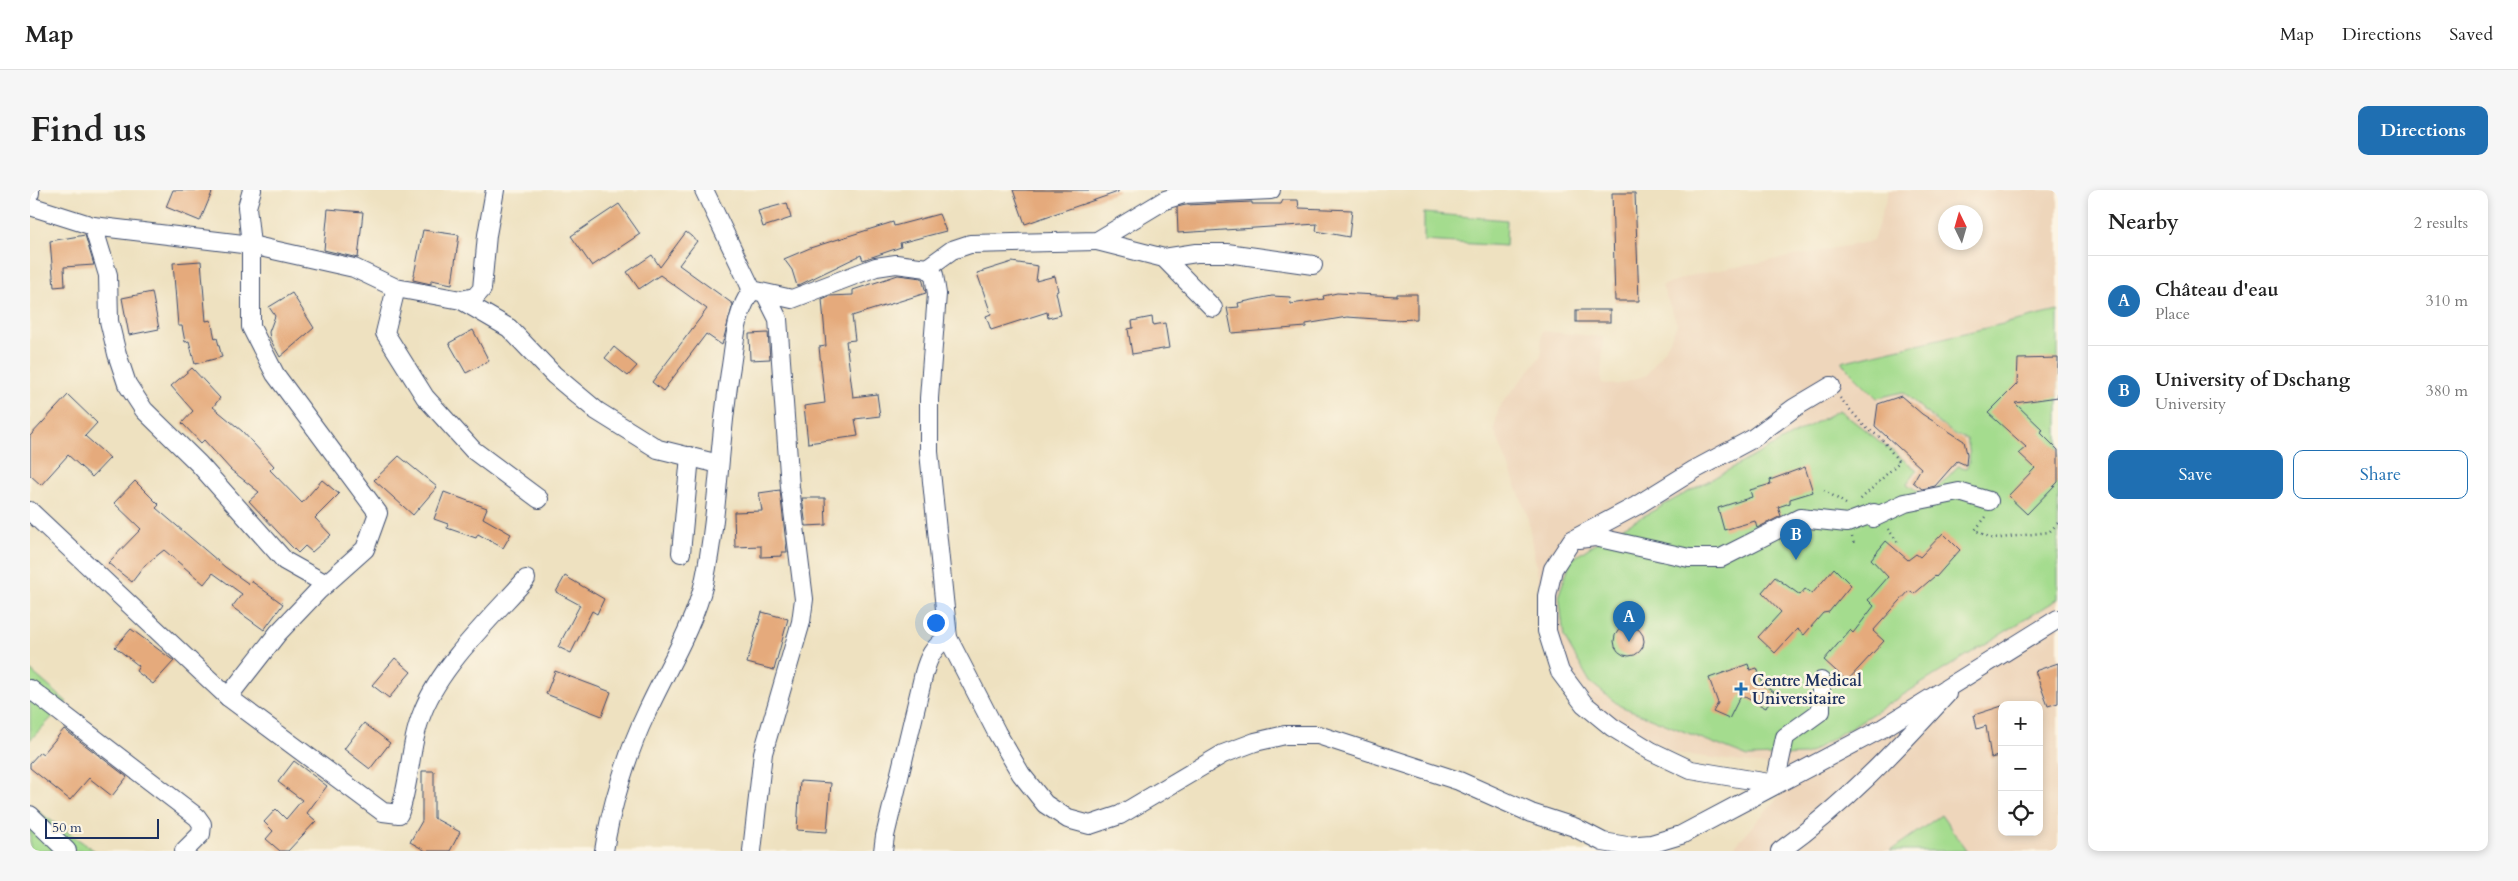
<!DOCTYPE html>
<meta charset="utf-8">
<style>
body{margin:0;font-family:Cardo,serif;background:#f6f6f6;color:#222}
.controls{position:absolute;right:15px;bottom:15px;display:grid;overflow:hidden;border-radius:10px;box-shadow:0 2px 8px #0003}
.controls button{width:45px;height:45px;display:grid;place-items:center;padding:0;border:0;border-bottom:1px solid #e0e0e0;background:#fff;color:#222;font:25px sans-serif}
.compass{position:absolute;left:1908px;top:15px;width:45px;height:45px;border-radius:50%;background:#fff;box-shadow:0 2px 8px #0003;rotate:355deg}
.scale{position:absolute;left:15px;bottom:12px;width:114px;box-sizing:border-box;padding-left:5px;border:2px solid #1b2f5e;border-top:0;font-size:14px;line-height:18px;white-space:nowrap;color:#1b2f5e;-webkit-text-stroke:4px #fcf5e5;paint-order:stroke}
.you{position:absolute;left:905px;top:432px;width:18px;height:18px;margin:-12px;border:4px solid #fff;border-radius:50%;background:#1a73e8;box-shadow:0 0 0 8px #1a73e833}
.badge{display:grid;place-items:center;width:32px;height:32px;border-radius:50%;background:#1f6fb2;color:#fff;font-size:16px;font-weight:700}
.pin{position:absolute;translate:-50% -41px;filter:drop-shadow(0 1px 2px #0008)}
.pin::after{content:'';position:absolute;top:26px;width:18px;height:15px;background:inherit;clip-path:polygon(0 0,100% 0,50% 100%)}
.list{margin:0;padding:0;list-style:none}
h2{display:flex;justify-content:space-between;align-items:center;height:65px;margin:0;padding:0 20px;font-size:21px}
h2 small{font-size:16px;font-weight:400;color:#767676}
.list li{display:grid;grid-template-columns:32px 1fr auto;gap:15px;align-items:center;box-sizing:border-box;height:90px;padding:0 20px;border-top:1px solid #e0e0e0}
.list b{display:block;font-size:19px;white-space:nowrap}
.list p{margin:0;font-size:16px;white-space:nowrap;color:#767676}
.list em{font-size:16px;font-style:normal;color:#767676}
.actions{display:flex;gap:10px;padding:15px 20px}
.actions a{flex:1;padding:11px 0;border:1px solid #1f6fb2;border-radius:10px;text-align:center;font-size:18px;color:#1f6fb2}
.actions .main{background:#1f6fb2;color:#fff}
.icon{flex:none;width:28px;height:28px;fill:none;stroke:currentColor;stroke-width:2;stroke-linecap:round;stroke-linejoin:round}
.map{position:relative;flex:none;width:2028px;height:661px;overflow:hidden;border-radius:10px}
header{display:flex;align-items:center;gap:30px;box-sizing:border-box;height:70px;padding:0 25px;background:#fff;border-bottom:1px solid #e0e0e0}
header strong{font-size:24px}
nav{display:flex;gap:28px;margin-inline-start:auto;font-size:18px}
.intro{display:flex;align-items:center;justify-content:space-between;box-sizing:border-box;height:120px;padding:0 30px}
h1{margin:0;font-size:35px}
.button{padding:12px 22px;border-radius:10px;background:#1f6fb2;color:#fff;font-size:18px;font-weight:700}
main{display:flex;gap:30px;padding:0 30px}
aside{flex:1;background:#fff;border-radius:10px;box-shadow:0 2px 8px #0003}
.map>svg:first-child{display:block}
</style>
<header>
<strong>Map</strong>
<nav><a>Map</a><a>Directions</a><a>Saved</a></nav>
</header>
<div class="intro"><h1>Find us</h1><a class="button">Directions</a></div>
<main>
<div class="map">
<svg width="2028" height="661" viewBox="0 0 2028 661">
<rect width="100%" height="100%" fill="#fcf5e5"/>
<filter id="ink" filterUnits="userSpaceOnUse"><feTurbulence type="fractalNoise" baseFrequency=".02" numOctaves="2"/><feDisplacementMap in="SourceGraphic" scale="10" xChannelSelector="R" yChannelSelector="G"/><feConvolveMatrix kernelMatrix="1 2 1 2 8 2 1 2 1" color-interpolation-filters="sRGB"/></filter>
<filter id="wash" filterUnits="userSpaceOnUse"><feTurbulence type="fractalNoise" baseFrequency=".0096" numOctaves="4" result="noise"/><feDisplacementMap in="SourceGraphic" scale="20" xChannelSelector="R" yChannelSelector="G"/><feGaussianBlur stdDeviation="1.12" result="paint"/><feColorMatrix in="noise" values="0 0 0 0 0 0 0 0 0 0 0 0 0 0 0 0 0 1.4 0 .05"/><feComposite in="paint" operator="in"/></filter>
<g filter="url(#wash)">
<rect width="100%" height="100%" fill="#eee1c0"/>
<path fill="#eed6bb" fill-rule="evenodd" d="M1859,0h169v661h-328l73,-81 -128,-17 -70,-37 -44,-49 -18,-62 -16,-91 -33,-85 5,-22 42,-51 1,-25 61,6 -2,46 15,2 31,-10 22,-33 8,-18 -15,-38 27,-10 184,-35zM1916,22h30v30h-30zM1972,515h37v127h-37z"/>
<g fill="#a4dc8e" stroke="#608676">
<path d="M1394,23l83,7 -1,26 -82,-5z"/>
<path d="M2028,121v288l-252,156 -58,2 -128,-51 -30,-24 -26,-45 -5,-43 12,-34 32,-22 236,-128 78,60 -10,14 18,12 6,-1 27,-29 8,2c6,-8 3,-19 1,-29 -21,-5 -47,-33 -64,-47l-26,6 -36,-36z"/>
<path d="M0,480l37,32 -37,38z"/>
<path d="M0,616l65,45h-65z"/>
<path d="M1911,625l26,36h-77z"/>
</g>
<g id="blocks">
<g fill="#e5aa7c">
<path d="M143,0h40l-13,31 -34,-14z"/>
<path d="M983,0h105v2l-93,32z"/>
<path d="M1582,3h23l4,108h-24z"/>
<path d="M1253,10h15l1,8 53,2 -3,27 -33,-6 1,-7 -139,9 -1,-26 9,-2 66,-3v2h29z"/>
<path d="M757,13l4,15 -28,9 -5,-16z"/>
<path d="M589,14l21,30 -48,32 -21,-30z"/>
<path d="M298,19l35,3 -5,46 -34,-8z"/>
<path d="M909,24l7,17 -46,12 1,4 -38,13 -2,-5 -64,31 -5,-16 -8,-11 26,-11 83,-26 1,4z"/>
<path d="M393,40l36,5 -7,49 -21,-4v4l-18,-4z"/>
<path d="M656,42l11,9 -18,24 54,39 -11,41 -16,-11 -43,57 -11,-9 55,-73 -47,-34 -21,14 -12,-17 25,-17 8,12z"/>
<path d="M55,45l9,30 -30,2 1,19 -11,1 -4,-46z"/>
<path d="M171,71l5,60 5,-1 4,19 2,-1 5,19 -27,7 -6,-23 -4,1 -3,-16h-4l-5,-63z"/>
<path d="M982,72l26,4 -2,15 19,-5 3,15 -2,1 5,23 -13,3 -1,-6 -56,18 -5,-14 5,-2 -14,-41z"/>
<path d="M868,85l24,3 4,15 -74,23 3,24 -9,1 7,56 24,-3 3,22 -25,3 3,17 -50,7 -4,-37 21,-3 -6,-56 7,-1 -4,-47 7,-3 24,-1v-5z"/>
<path d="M122,102l7,37 -30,6 -7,-37z"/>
<path d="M262,103l22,35 -34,29 -10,-18 -1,-7 6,-16 -6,-9z"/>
<path d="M1307,103l60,3v-2h20v25l-26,1 -44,-3 -41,7v3l-74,6 -5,-25 12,-1 -1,-4 34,-7 18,1 1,7 33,-5 -1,-3z"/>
<rect x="1546" y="120" width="34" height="12"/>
<path d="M1122,127l1,8 12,-2 4,25 -37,6 -4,-25 5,-1 -1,-7z"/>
<path d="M443,140l16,31 -23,12 -17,-30z"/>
<path d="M738,143l2,26 -20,1 -1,-26z"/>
<path d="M584,157l23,19 -9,10 -23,-18z"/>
<path d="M2028,168v39l-43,6 28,27 -3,2 18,18v32l-31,32 -19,-18 27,-28 -16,-15 7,-6 -38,-34 29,-29 1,-25z"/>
<path d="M162,178l28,30 -7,9 29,24 32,35 -4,4 32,33 20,-23 17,14 -24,24 16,17 -19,17 -7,-6 -7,7 -8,-8 -41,-44 10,-9 -28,-22 -27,-30 -3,3 -19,-20 11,-12 -22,-25z"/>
<path d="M38,205l29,28 -12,13 25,22 -18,19 -24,-22 -27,30 -11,-10v-39z"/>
<path d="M1871,206l21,18 42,27 3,13 -1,11 -9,-4 -22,25 -13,3 -9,-7 8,-14 -46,-42 3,-22z"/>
<path d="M369,266l38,31 -24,28 -39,-35z"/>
<path d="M1775,277l8,25 -23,7v4l-12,4 3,9 -24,12 -2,-7 -31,9 -6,-22 34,-11 -2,-7 21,-6 -1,-4z"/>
<path d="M105,291l24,24 -3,3 69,59 24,17 2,-3 32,23 -19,26 -32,-23 10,-13 -29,-21 -9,11 -40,-34 -19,15 -13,17 -24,-19 33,-34 -27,-26z"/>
<path d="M750,300l7,62h-5v4l-21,1v-11l-26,1 -1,-35 28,-1 -3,-18z"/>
<path d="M414,302l43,16 -4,10 28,16 -8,14 -25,-14 -2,4 -29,-10 1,-4 -14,-5z"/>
<path d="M772,308h23l1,27 -20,1z"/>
<path d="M1913,343l17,17 -24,27 -1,-1 -21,18 -5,-3 -36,40 11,10 -37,40 -23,-21 26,-30 3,3 21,-27 -6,-6 20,-23 -17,-18 15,-18 22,19 8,-6 4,3z"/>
<path d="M1804,378l17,17 -22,27 -6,1 -19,22 -7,-6 -22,24 -17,-16 23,-25 -19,-20 13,-15 25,18 5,-6 7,5z"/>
<path d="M535,386l39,23 -7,15 -5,-3 -21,42 -13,-6 22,-42 -24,-13z"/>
<path d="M732,422l26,7 -14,51 -27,-7z"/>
<circle cx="1599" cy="451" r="15"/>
<path d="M101,439l43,32 -21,23 -17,-13 3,-5 -24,-19z"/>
<path d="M365,468l16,14 -22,26 -17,-13z"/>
<path d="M2028,473v40l-10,3 -13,-35z"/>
<path d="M1718,474l2,6 7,-2 7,18 10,6 -8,16 -25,-13 -12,24 -16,-7 5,-9 -9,-25z"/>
<path d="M525,481l56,21 -9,24 -56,-22z"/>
<path d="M1972,516v49l-11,3 -5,-32 -9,3 -3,-14z"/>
<path d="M334,533l26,20 -20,26 -26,-20z"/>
<path d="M34,539l63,48 -15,19 -23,-18 -19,22 -40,-32v-5l10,-11 3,2z"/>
<path d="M264,571l33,25 -20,27 9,8 -28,30h-8l-14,-12 7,-8 -9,-9 12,-13 10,10 16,-19 -24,-18z"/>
<path d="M392,581h12v47l26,14 -10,19h-24l-16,-9 12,-21z"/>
<path d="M770,591l31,2 -4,49 -30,-2z"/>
</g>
</g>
</g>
<g filter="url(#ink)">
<use href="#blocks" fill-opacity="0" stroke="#3b4a6d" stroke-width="1"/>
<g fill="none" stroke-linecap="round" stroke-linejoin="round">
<defs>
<g id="minor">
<path d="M674,0l48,100 40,9 84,-32 20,-3 31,4 7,7 3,19 -8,104v54l19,186 49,95 24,41 24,30 23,15 22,6 30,-10 103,-61 32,-12 30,-7h33l141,46 72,32 43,14 29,15 24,4 24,-2 30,-9 202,-107 175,-109"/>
<path d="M0,3v-3"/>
<path d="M0,16l63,20 158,19 103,23 42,20 65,12 48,28 45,47 43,36 61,38 61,15"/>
<path d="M63,36l15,49 1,46 8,33 10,30 17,26 55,54 86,97 41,23"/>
<path d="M1067,51l67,17 32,-5h31l86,12"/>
<path d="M1134,68l49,50"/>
<path d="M897,78l25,-18 18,-6 127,-3 68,-41 19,-6 87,-4"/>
<path d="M366,98l-11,45 40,64 48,53 66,49"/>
<path d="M431,110l14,-3 7,-8 5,-54 8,-45"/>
<path d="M0,321l198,186 155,115 16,2c12,-34 10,-69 24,-103 18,-46 70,-95 103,-132"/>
<path d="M1549,349l16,-2 94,21h32l79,-40 47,5 27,-10 -1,5 32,-15 54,-11 30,9"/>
<path d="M651,363l9,-97"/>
<path d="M1791,491v30l-36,26 -10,47 -84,-14 -40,-19 -39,-24 -28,-23 -24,-32 -13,-41v-35l6,-27 19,-29 64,-34 58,-36 58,-31 42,-31 37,-22"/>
<path d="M0,499l167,128 5,7 -1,10 -17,17"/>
<path d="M198,507l50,-64 40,-42 47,-42 13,-36 -103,-139 -24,-47v-82l-4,-38 5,-17"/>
<path d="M0,625l37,36"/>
<path d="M574,661c6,-41 24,-100 42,-137 18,-40 48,-88 58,-131 15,-71 15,-146 27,-217 4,-26 5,-54 21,-76"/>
<path d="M722,661l11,-98 38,-131 3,-23 -14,-112 -12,-168 -12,-24"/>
<path d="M853,661l2,-15 39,-163c4,-14 9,-27 24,-35"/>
<path d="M1750,661c62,-44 116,-101 167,-157"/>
</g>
</defs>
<use href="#minor" stroke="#3b4a6d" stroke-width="20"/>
<g stroke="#3b4a6d" stroke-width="2.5" stroke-dasharray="1 4" stroke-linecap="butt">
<path d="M1810,208l25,29 16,11 18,24 -40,39"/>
<path d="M1794,300l25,16"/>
<path d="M1956,327l-11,13 18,9 56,-7 9,-9"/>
<path d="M1858,339l11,15"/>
<path d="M1822,347l2,7"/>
</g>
<use href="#minor" stroke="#fff" stroke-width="18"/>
</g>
</g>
<path fill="#1f6fb2" stroke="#fcf5e5" stroke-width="2" d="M1708.5 491.5h5v5h5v5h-5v5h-5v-5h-5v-5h5z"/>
<g text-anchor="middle" stroke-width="5" stroke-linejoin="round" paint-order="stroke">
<g font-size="16" font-weight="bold" fill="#1b2f5e" stroke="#fcf5e5" text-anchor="start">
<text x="1722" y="496">Centre Medical<tspan x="1722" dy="18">Universitaire</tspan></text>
</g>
</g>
</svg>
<div class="controls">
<button>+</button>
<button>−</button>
<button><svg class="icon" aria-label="locate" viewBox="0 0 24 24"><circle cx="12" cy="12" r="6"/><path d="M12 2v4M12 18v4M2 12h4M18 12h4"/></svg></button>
</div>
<svg class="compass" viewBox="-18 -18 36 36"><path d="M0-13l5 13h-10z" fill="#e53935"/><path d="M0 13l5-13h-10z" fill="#767676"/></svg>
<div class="scale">50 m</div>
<div class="you"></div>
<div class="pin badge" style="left:1599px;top:452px">A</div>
<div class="pin badge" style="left:1766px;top:370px">B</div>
</div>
<aside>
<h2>Nearby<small>2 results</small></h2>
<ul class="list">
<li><span class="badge">A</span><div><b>Château d'eau</b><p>Place</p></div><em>310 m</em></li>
<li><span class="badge">B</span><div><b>University of Dschang</b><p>University</p></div><em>380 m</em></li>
</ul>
<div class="actions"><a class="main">Save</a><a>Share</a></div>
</aside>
</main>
